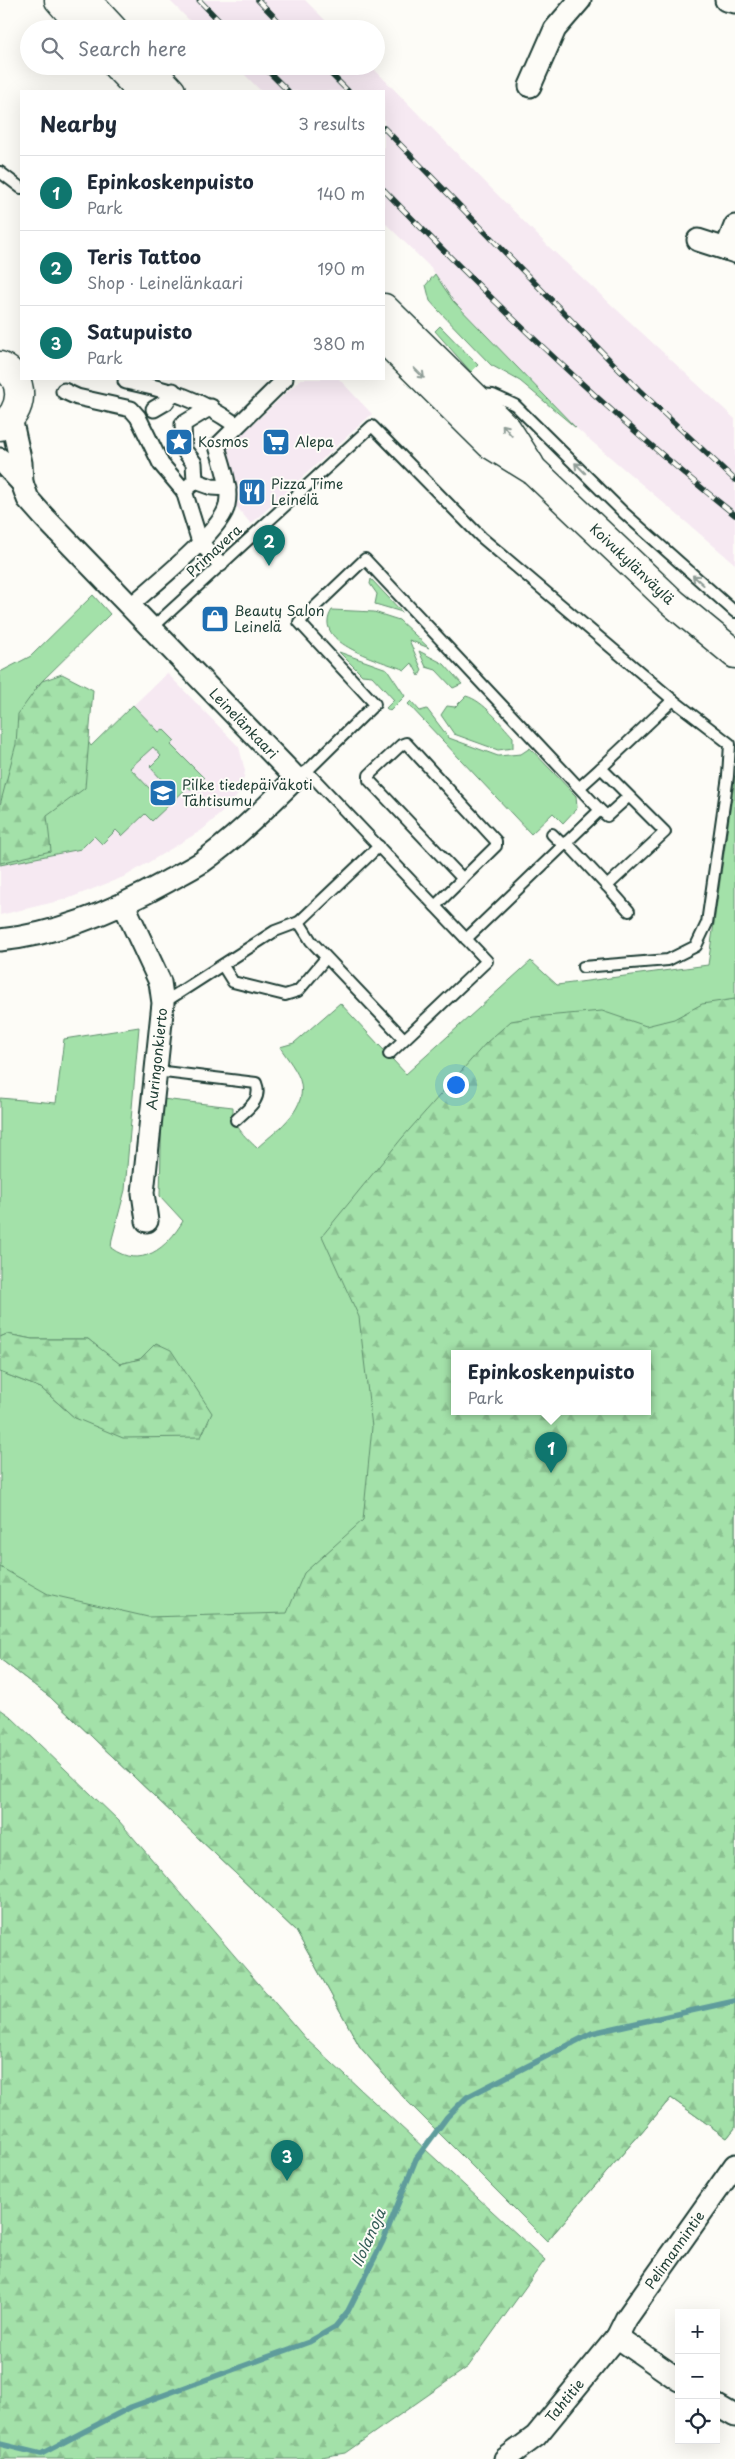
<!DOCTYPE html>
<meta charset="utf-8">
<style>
body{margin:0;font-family:"Playpen Sans",sans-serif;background:#f2f2f3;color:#1f2937}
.controls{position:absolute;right:15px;bottom:15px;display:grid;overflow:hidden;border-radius:0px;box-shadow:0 5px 20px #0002}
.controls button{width:45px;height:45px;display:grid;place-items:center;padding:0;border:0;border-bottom:1px solid #e0e1e3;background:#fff;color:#1f2937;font:25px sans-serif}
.you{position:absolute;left:455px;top:1084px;width:18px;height:18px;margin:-12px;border:4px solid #fff;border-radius:50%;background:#1a73e8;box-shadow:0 0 0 8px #1a73e833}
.badge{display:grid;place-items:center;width:32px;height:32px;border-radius:50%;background:#0f766e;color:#fff;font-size:16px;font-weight:700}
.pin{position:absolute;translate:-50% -41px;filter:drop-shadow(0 1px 2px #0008)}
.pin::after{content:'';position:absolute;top:26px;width:18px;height:15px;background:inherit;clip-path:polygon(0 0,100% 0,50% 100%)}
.popup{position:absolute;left:451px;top:1350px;width:200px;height:65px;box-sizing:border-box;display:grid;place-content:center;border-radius:0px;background:#fff;filter:drop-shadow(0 1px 4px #0005);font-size:16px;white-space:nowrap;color:#747a83}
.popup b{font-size:19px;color:#1f2937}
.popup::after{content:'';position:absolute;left:50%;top:100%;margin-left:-10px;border:10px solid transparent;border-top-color:#fff}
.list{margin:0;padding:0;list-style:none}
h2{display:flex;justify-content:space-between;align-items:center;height:65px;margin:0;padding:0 20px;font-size:21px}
h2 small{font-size:16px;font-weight:400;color:#747a83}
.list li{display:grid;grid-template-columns:32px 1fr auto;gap:15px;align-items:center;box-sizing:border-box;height:75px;padding:0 20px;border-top:1px solid #e0e1e3}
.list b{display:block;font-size:19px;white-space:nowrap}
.list p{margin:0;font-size:16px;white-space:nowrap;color:#747a83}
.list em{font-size:16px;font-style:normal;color:#747a83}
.icon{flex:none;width:28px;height:28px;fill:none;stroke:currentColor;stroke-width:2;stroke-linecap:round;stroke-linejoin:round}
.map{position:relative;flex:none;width:735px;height:2459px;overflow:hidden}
.search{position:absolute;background:#fff;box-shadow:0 5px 20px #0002;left:20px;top:20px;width:365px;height:55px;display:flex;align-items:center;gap:12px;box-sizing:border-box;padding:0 18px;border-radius:28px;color:#747a83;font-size:19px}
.panel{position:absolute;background:#fff;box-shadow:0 5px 20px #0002;left:20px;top:90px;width:365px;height:290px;border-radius:0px}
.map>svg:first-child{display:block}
</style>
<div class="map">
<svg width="735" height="2459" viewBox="0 0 735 2459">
<defs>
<pattern id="forest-firs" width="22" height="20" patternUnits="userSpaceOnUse" patternTransform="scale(1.25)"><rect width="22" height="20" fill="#a3e1a9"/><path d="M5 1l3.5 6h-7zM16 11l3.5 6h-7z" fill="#8cc292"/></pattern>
</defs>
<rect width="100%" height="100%" fill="#fdfcf7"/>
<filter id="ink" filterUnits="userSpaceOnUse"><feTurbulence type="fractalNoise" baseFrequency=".02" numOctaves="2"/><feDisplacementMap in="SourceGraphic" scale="10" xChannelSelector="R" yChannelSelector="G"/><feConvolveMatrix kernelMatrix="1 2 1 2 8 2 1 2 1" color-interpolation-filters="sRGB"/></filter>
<g filter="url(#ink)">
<g fill="#f6e9f2">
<path d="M169,0h136l29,29h-136z"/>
<path d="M236,66h135l178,181 186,172v145l-159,-136 -123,-127 -22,-33 -47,-46v-131h-123z"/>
<path d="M301,379h38l33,35 -121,110 -15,-18 -16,-51z"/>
<path d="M167,673l72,74 6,24 -4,20 -13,16 -26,23 -76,46 -59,23 -67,16v-50l55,-13 36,-106z"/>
</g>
<g fill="#a3e1a9" stroke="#618f6e" fill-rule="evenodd">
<path d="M435,274l18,27 123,127 -56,-47 -29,-16 -54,-56 -7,-8 -4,-16z"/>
<path d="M440,326l38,39 -7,7 -36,-41z"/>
<path d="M371,579l31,33 -27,-8 2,-10 -7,-10z"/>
<path d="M93,595l17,19 -74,73 49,50 6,9 42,-41 26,27 4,-3 12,12 -4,4 33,33 -12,12 -4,-3 -36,34 -7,-7 -23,22 -6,-6 -14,14 -8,-8 -13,13 -81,16v-193l31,-16zM153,747l8,9 -11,11 12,13 -11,10 -21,-22z"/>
<path d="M332,610l42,2 25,8 30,28 -20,-8 13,30 -3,6 -7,-13 -7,7c-22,-9 -95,-26 -73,-60z"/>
<path d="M419,651l25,13 18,20 -9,4 -17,-18 -10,-3z"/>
<path d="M339,652l48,17 18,27 -15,15 -4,-3 8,-8 -22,-24 -10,-1z"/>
<path d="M466,696c18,5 34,27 47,41v11l-15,2 -44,-16 -13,-19 6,-9 8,1z"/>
<path d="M411,701l9,10 7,-2 22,29 49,18 23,-2 9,-6 46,48 1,12 -14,15 -10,-10 -22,21 -123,-130z"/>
<path d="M735,776v1352l-8,10 -56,-40 -124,143 -142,-142 -45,-52 -64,-116 -246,-234 -50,-38v-287l41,16 34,30 65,-59 -21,5 -31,-25h-56l-25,-5 -7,3v-239l56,5 8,-64 75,-12 -14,163 -13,49 -1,9c30,22 56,0 72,-27l-23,-25 2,-97 71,8c-1,18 11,29 24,41 17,-16 49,-36 44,-64 -2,-12 -15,-27 -21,-37l14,-4 46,-40 66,71 125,-113 26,24 151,-20zM455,1354h192v58h-192z"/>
</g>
<g fill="url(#forest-firs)" stroke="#618f6e" fill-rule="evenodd">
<path d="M62,674l31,16 -8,98 -38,28 4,35 -51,12v-58l16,-61 2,-30 24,-33z"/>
<path d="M735,999v1129l-8,10 -56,-40 -124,143 -142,-142 -45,-52 -64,-116 -246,-234 -50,-38v-92l48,27 100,23 139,-4 17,-40 59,-53 9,-93 -13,-110 -37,-81 80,-98 84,-95 25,-22 23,-4 68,-6 44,15 28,-7 28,-15zM455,1354h192v58h-192z"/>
<path d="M7,1334l25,5h56l32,25 20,-5 16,-16 15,7 41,63 -11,24 -78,1 -48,-20 -34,-30 -41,-16v-35z"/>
<path d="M0,1709l10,7 109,105 187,218 239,221 -77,107 -123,86 -35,6h-310z"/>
</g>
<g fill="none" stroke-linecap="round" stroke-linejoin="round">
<path stroke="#5f9c9c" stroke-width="5.5" d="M0,2444l41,10 90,-47 178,-65 26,-15 13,-16 35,-70 33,-82 31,-42 20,-20 125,-64 143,-32"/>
<defs>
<g id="service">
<path d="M0,172l21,16"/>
<path d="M478,394l15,1 22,10 109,108 111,99"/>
<path d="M152,628l220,-202 109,111 192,163 57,44 -2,32 -21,147 -11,23 -28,14 -85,7"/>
<path d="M601,768l72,-68"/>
<path d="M307,771l68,-67 -76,-82 66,-63 235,251 -134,129"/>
<path d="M303,773l4,-2 180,190 -98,93"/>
<path d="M600,810l7,6 21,-19"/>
<path d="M552,834l11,11"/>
<path d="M566,842l41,44 58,-54 -64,-64 -21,19"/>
<path d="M607,886l22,25"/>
<path d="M435,906l61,-60v-5l-90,-98 -5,2 -32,30v5l94,99"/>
<path d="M299,922l12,19 93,98"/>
<path d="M223,966l10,16 52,13 13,-4 28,-33"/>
<path d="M163,1003l112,-72 24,-9 80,-76"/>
<path d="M156,1071l100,12c7,17 -9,26 -20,37"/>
</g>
<g id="pedestrian">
<path d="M126,381c46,10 72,17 110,44"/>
<path d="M64,391l13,6 54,12 7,8 23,47 23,27 16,51 20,22"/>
<path d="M154,409l12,-7 7,-11"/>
<path d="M195,481l17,6 16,1"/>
<path d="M184,491l11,-10 -1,-18 -10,-13 -1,-26 28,-17"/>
<path d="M130,606c21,-19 93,-76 97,-101 4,-19 -5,-41 -10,-59l68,-67"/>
</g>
<g id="minor">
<path d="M726,0l9,2"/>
<path d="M530,86l25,-57 25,-29"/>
<path d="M735,226l-9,23 9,3"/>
<path d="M698,240l28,9"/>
<path d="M11,418l10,45 1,20"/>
<path id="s1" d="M0,459l22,24 6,16 16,18 252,261c-30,29 -60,60 -94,84 -11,7 -23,13 -34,19 -52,29 -108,53 -168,59"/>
<path d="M124,905l36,77 3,21 -20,190 4,28"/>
<path d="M617,2337l62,43"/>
<path d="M716,2405l19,11"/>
<path id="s2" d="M505,2459l31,-23 81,-99 9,-18 109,-154"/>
</g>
<path id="secondary" d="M0,366c27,11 24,47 0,60"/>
<g id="primary">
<path d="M59,0l25,29"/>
<path d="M86,0l27,29"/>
<path d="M117,66l24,25"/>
<path d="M148,66l23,25"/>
<path d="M384,308l123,121 23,36"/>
<path id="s3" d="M384,339l106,105 44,27 139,132 62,51"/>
</g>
</defs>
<use href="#service" stroke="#1f3d34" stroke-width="14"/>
<use href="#pedestrian" stroke="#1f3d34" stroke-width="19"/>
<use href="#minor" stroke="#1f3d34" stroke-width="25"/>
<use href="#secondary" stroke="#1f3d34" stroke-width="31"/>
<use href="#primary" stroke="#1f3d34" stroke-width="31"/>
<use href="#service" stroke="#fdfcf7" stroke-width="10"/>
<use href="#pedestrian" stroke="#fdfcf7" stroke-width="15"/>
<use href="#minor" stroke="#fdfcf7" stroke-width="21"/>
<use href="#secondary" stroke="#fdfcf7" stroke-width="28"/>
<use href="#primary" stroke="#fdfcf7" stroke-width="28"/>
<defs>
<g id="rail">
<path d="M199,0l28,29"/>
<path d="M258,0l28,29"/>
<path d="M263,66l25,25"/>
<path d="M323,66l25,25"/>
<path d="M384,128l255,262 96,90"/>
<path d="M384,190c111,114 226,225 351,325"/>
</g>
</defs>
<use href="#rail" stroke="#1f3d34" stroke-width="5.5"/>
<use href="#rail" stroke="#fdfcf7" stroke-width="4" stroke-dasharray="11" stroke-linecap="butt"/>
</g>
<defs><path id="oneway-shaft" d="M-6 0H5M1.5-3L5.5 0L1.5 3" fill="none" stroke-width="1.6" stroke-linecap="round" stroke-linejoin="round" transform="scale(1.25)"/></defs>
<g stroke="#8e9c96">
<use href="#oneway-shaft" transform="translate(419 373) rotate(45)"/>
<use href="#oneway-shaft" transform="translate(507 430) rotate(-129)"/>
<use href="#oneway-shaft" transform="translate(580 468) rotate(-135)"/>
<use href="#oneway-shaft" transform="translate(698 580) rotate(-138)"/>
</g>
</g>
<defs>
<symbol id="sight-square" viewBox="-11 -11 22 22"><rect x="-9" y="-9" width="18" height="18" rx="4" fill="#1f6fb2" stroke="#fdfcf7"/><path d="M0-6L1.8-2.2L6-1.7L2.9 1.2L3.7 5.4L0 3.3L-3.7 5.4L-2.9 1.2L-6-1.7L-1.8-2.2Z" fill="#fff"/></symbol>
<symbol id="supermarket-square" viewBox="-11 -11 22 22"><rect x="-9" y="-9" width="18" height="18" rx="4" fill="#1f6fb2" stroke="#fdfcf7"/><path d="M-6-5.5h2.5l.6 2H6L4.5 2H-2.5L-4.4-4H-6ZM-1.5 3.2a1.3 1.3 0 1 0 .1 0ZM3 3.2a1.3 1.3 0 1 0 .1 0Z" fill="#fff"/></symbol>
<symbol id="restaurant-square" viewBox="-11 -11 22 22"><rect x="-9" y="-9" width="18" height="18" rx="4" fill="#1f6fb2" stroke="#fdfcf7"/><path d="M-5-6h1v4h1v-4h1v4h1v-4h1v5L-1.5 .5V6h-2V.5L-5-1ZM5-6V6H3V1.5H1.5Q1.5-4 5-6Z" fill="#fff"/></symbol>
<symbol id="shop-square" viewBox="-11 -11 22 22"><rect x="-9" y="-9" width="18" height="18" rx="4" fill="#1f6fb2" stroke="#fdfcf7"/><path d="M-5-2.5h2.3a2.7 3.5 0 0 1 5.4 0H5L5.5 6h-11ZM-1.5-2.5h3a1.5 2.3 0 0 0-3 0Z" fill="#fff"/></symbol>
<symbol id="school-square" viewBox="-11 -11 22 22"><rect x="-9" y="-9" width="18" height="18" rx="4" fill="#1f6fb2" stroke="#fdfcf7"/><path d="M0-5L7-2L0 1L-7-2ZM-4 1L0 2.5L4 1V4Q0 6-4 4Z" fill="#fff"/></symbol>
</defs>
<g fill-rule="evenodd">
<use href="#sight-square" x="163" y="426" width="32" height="32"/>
<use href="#supermarket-square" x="260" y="426" width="32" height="32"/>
<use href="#restaurant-square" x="236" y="476" width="32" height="32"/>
<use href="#shop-square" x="199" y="603" width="32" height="32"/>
<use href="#school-square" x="147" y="777" width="32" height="32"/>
</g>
<g text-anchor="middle" stroke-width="4" stroke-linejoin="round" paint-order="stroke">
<g font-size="14" fill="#1f3d34" stroke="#fdfcf7" text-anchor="start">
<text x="198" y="447">Kosmos</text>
<text x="295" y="447">Alepa</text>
<text x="271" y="489">Pizza Time<tspan x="271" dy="16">Leinelä</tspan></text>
<text x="234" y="616">Beauty Salon<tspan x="234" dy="16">Leinelä</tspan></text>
<text x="182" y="790">Pilke tiedepäiväkoti<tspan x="182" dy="16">Tähtisumu</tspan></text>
</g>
<g font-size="14" fill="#1f3d34" stroke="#fdfcf7">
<text transform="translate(214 551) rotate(-43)" y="5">Primavera</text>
<text dy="5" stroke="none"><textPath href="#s3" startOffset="336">Koivukylänväylä</textPath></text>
<text dy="5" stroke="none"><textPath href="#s1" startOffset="361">Leinelänkaari</textPath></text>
<text transform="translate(157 1059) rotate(-84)" y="5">Auringonkierto</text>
<text dy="5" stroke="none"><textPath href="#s2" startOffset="271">Pelimannintie</textPath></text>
<text dy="5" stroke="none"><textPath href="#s2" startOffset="84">Tahtitie</textPath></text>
</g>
<g font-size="15" font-style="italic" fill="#345d57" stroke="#fdfcf7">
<text transform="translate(369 2238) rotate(-66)" y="5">Ilolanoja</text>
</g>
</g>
</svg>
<div class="controls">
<button>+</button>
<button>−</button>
<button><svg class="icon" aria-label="locate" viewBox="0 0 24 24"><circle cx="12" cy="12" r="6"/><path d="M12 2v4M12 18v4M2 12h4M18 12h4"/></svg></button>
</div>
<div class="you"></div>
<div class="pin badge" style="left:551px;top:1473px">1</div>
<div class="popup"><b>Epinkoskenpuisto</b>Park</div>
<div class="pin badge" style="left:269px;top:566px">2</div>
<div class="pin badge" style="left:287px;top:2181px">3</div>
<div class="search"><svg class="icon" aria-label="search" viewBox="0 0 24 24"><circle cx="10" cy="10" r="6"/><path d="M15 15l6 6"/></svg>Search here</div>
<section class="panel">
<h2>Nearby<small>3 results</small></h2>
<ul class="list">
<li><span class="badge">1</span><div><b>Epinkoskenpuisto</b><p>Park</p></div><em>140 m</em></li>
<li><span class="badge">2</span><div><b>Teris Tattoo</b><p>Shop · Leinelänkaari</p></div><em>190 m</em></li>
<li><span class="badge">3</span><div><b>Satupuisto</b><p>Park</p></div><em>380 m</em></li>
</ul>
</section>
</div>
